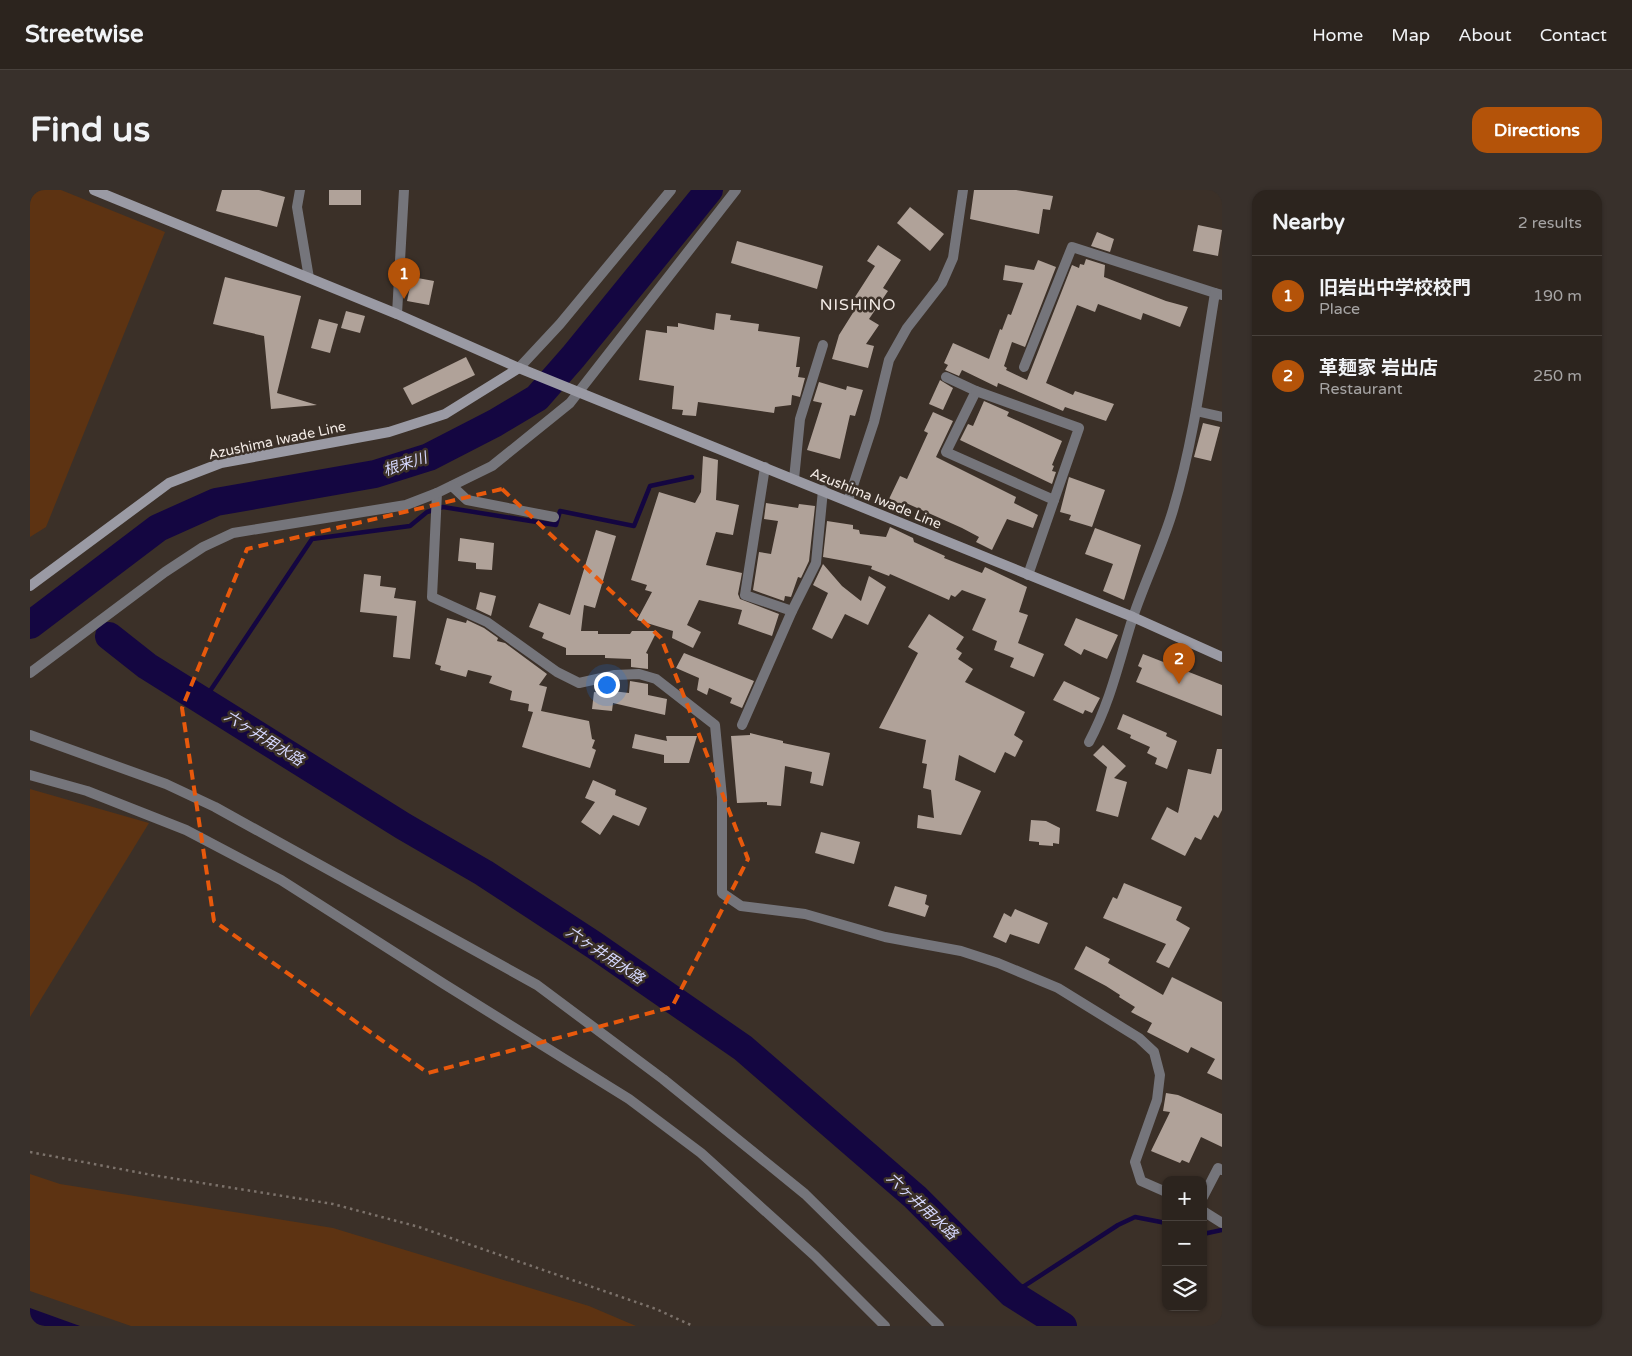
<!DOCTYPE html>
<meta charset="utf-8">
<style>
body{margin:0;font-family:"Varela Round","Noto Sans JP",sans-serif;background:#38302b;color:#f1f3f6}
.controls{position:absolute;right:15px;bottom:15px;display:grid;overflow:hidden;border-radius:10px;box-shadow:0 1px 4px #0004}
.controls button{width:45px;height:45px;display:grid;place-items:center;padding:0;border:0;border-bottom:1px solid #48413c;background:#2c241e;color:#f1f3f6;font:25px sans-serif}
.you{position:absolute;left:576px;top:494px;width:18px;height:18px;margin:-12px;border:4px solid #fff;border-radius:50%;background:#1a73e8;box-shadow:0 0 0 8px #1a73e833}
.badge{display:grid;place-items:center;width:32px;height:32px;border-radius:50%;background:#b45309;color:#fff;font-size:16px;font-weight:700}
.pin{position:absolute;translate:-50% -41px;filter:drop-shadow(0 1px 2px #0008)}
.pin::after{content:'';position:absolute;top:26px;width:18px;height:15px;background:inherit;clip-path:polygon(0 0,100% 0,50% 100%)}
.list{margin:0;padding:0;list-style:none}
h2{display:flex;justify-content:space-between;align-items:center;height:65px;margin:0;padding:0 20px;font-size:21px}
h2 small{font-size:16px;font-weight:400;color:#a6a4a4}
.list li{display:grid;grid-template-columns:32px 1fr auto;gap:15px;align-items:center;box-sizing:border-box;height:80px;padding:0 20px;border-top:1px solid #48413c}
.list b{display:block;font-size:19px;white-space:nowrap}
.list p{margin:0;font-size:16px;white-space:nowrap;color:#a6a4a4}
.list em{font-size:16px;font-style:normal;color:#a6a4a4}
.icon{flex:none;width:28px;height:28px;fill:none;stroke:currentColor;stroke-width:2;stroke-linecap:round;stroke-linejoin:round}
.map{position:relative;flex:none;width:1192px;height:1136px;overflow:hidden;border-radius:15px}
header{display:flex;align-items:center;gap:30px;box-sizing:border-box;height:70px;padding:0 25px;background:#2c241e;border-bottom:1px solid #48413c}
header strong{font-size:24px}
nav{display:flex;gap:28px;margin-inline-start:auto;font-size:18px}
.intro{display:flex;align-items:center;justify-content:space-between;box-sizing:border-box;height:120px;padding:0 30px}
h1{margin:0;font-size:35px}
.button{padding:12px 22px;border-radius:15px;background:#b45309;color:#fff;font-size:18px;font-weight:700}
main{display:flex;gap:30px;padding:0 30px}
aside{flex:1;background:#2c241e;border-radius:15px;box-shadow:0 1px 4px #0004}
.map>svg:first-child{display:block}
</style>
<header>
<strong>Streetwise</strong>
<nav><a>Home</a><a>Map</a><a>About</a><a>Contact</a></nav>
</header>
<div class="intro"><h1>Find us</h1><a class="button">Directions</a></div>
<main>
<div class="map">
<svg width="1192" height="1136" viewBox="0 0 1192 1136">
<rect width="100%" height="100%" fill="#3b3028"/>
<g fill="#5d3312">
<path d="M0,0h31l104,42 -119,295 -16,10z"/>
<path d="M0,599l119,34 -119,194z"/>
<path d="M0,984l30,10 273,44 256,78 47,20h-505l-101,-35z"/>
</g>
<path fill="#140641" d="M0,1118l50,18h-50z"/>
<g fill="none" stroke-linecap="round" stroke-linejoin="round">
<g stroke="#140641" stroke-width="4.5">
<path d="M174,510l108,-161 98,-13 17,-14 16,-5 113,18 4,-14 74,15 16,-40 42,-9"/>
<path d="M1173,1044l19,-4"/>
<path d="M982,1104l106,-69 17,-8 31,6"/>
</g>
<g stroke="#140641" stroke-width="28">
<path d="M0,435l128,-97 58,-26 159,-28 54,-17 66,-34 42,-25 36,-41 136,-167"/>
<path d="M79,446l38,30 256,160 81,47 110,72 149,103 172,149 97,97 51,32"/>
</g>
</g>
<g fill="#b0a299">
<path d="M192,0h37l26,7 -8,30 -61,-16z"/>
<rect x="299" y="0" width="32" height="15"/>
<path d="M944,0h42l37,6 -3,14 -7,-1 -4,25 -69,-15z"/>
<path d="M880,17l34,27 -14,17 -33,-28z"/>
<path d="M1168,35l24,5 -4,26 -25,-5z"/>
<path d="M1067,42l17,7 -4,13 -19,-6z"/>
<path d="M707,51l86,25 -6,23 -86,-26z"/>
<path d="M848,55l23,15 -18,28 5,3 -19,28 10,6 -13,19 8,2 -6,22 -36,-9 7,-24 22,-35 -6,-3 20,-31 -8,-5z"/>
<path d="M1056,69l19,6 -1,12 62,24 22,6 -8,20 -37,-14 -2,7 -43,-16 -3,8 -18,-7 -31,78 27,12 2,-4 39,13 -8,17 -41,-14 -2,4 -65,-28 -1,4 -35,-17 -3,6 -14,-6 3,-5 -4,-2 9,-20 36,16 11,-30 2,1 6,-16 3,1 12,-32 -20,-3 2,-15 29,5 4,-10 18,7 -31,80 -13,-5 -8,24 3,2 -1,2 21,10 45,-115 7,3 1,-4 4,1z"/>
<path d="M195,87l76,19 -24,97 40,12 -46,4 -7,-73 -51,-12z"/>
<path d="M382,87l22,4 -5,24 -22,-4z"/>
<path d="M316,121l19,5 -5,17 -19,-5z"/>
<path d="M686,123l15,2 -1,5 29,4 -1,7 42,6 -4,30h4l-2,10 7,1 -5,19 -8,-2 -1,10 -16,2 -1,6 -76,-11 -2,14 -14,-1 1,-5 -11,-1 2,-23 -35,-6 7,-50 21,3v-7l11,1v-4l36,7z"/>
<path d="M289,129l19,5 -8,29 -19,-5z"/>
<path d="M436,167l9,18 -63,30 -9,-17z"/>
<path d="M910,190l13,8 -10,22 -14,-6z"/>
<path d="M789,192l27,8 1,-4 16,4 -8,26 -5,-1 -10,44 -33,-9 15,-47 -9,-2z"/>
<path d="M954,211l25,11 -2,4 55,25 -10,24 2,1 -2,5 4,1 -4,12 -92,-44 8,-16 5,2z"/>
<path d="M903,222l20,9 -17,36 80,40 -2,6 24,12 -5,13 -26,-9 -15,31 -16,-8 3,-5 -17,-9 -56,-25 -1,3 -16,-7 11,-23 7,3 21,-46 -4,-2z"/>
<path d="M1173,233l17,4 -9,34 -17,-4z"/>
<path d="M673,266l15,4 -2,40 23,5 -6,30 -17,-3 -10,33 36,8 -4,21 2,5 39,15 -7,22 -34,-12 4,-14 -43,-10 -12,25 14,7 -8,16 -21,-10 1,-7 -36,-11 15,-28 -7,-2 2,-5 -16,-5 28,-88 36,11 6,-11z"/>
<path d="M1039,287l36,13 -13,37 -23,-7 2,-5 -11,-3z"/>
<path d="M736,313l32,5 1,-4 16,2 -6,55 -8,17 -3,-1 -7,20 -6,-1 -1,5 -31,-11 6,-38 12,2 7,-33 -14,-2z"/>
<path d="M797,331l26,4v4l6,1 1,4 26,3 4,-10 23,11 1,4 31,14 -1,2 38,15 3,-6 42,20 -8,25 9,3 -10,28 26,11 -10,23 -24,-10 4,-9 -20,-8 3,-9 -25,-11 14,-31 -24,-9 -7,7 -4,-2 -2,5 -59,-26 -1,2 -18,-7 1,-3 -49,-9z"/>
<path d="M1065,338l46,17 -17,55 -21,-9 10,-27 -28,-10z"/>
<path d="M566,340l20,6 -21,72 -11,-3 -3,26h17v3h32l2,-3h25l-11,22 2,1v15l-17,-2v-8l-26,-1v-3h-39v-7l-24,-10 2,-5 -15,-6 10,-24 31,12z"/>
<path d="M430,348l34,5 -2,27 -16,-1v-6l-18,-2z"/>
<path d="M793,374l19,22 19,15 8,-25 17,11 -18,38 -23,-11 -13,25 -20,-10 16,-36 -15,-8z"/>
<path d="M334,384l17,2 -1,10 16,2 -2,10 22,3 -6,58 -17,-2 4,-41 -37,-4z"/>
<path d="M450,402l16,4 -5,20 -15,-7z"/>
<path d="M899,424l35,23 -8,12 6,4 -4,6 15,10 -8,13 60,30 -11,23 9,6 -8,16 -10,-5 -10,21 -36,-18 -4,25 26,11 -20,44 -44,-7 1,-13 16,3 -3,-28 -8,-2 4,-24 -5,-1 4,-23 -47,-12 39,-75 -10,-6z"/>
<path d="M417,428l19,5 1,-3 17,8 14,10 -1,3 8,2 42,31 -8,11 8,2 -6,24 48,10 3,18 3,1 -3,8 4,2 -6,18 -68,-21 11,-35 -5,-1 1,-7 -19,-4 2,-9 -23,-8 3,-7 -24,-6 -2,7 -26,-7 1,-4 -6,-2z"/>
<path d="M1046,428l42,17 -11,24 -23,-10 -3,6 -17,-10z"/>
<path d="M654,463l70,28 -12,27 -12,-5 2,-5 -23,-10 -2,7 -10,-5 2,-12 -23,-10z"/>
<path d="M1113,464l79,31v31l-86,-34 6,-14 -4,-2z"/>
<path d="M600,491l18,3v11l19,4 -2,16 -52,-12 -1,8 -20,-2 2,-17 9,1 1,-3 25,3z"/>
<path d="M1034,491l36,17 -8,15 -7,-3 -2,4 -30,-14z"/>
<path d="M1093,524l44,19 -1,3 11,5 -10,28 -12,-5 2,-6 -10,-5 3,-6 -20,-9 1,-3 -14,-6z"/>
<path d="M720,543l33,8v2l47,10 -7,33 -13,-3 2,-11 -27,-6 -4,40 -14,-1v-3l-30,1 -6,-67 19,-1z"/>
<path d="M605,544l32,7 -1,-5h31l-8,27h-25v-8l-32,-7z"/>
<path d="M1073,555l23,21 -12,12 13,4 -9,35 -22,-6 11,-44 -14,-12z"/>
<path d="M1187,559h5v61l-4,8 -4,-3 -13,25 -6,-3 -10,19 -34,-17 16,-32 11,6 10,-44 23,5z"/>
<path d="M563,590l23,10 -1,5 32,13 -8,18 -26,-11 -13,20 -19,-13 14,-20 -10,-4z"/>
<path d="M1001,630l15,1 14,7 -1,16 -6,-1v3l-14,-1v-3l-10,-1z"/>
<path d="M791,642l39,10 -6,22 -39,-11z"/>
<path d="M1094,693l58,24 -6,13 14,8 -21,40 -13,-6 10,-18 -63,-26 10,-21 4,2z"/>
<path d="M865,696l32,9 -2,9 4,2 -4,11 -37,-11z"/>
<path d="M985,719l33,14 -9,21 -29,-10 -4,9 -13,-6 11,-24 7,4z"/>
<path d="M1056,756l24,13 -2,4 55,32 9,-18 50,25v78l-15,-7 8,-14 -24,-12 -3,6 -41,-21 5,-9 -21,-11 4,-5 -16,-10 1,-2 -14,-9 -32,-17z"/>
<path d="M1136,903l12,2 44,19v33l-21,-10 -12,26 -7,-3 -2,3 -29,-12 19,-39 -7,-1z"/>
</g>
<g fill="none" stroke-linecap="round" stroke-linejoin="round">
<path stroke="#7c726b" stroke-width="2.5" stroke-dasharray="2.5 4" stroke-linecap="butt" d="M0,962l122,23 181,29 86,23 237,82 37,17"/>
<g stroke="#75757b" stroke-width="10">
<path d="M270,0l-3,17 12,71"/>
<path d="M706,0l-166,213 -78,63 -55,27 -5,104 55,25 70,50 22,11 36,-8 24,-1 17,5 59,46 7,72v96l19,13 64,8 80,23 76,14 37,12 60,25 81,50 15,14 6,23 -3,25 -22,62 6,19 25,11"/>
<path d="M367,124l7,-124"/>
<path d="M994,177l48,-120 143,46"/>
<path d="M489,178l41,-44 111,-134"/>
<path d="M916,187l30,14 -30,61 108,48"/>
<path d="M946,201l103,37 -51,147"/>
<path d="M1166,221l26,6"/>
<path d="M735,277l-20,128 47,16"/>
<path d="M764,289l6,-60 23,-74"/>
<path d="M422,296l15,14 87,17"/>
<path d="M818,311l26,-79 15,-62 18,-32 35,-45 11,-25 10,-68"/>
<path d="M712,535l50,-114 24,-48 7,-73"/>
<path d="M0,545l136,49 49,23 322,178 126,94 142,115 134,132"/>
<path d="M1059,552c22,-41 30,-81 44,-125 12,-36 29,-70 40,-107 21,-70 30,-144 42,-217l7,2"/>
<path d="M0,585l57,16 99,39 95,50 163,104 185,115 72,54 114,103 70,70"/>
<path d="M1173,1007l15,-29 4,2"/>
<path d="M1173,1021l19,12"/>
</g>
<path stroke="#75757b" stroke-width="10" d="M0,483l135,-101 38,-25 30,-14 173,-28 31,-12"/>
<g stroke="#9a9aa4" stroke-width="10">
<path d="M64,0l303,124 122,54 614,249 89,40"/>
<path d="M0,396l139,-103 52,-20 168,-31 56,-18 74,-46"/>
</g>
</g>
<path fill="none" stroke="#e8590c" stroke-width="4" stroke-dasharray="10 6" stroke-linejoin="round" d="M472,299l159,149 87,221 -76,148 -244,66 -214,-152 -32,-213 65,-159z"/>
<g text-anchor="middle" stroke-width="5" stroke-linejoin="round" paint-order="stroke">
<g font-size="14" fill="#f3ebe6" stroke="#3b3028">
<text transform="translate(247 250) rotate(-12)" y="5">Azushima Iwade Line</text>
<text transform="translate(846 308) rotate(22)" y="5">Azushima Iwade Line</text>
</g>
<g font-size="15" font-style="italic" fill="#d6d8ff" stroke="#3b3028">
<text transform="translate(375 274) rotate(-18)" y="5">根来川</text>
<text transform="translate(234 548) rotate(32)" y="5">六ヶ井用水路</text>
<text transform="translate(575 765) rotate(34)" y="5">六ヶ井用水路</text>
<text transform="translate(892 1016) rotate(43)" y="5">六ヶ井用水路</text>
</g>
<g font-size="16" letter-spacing="1" fill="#f3ebe6" stroke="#3b3028">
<text x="828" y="120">NISHINO</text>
</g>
</g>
</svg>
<div class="controls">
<button>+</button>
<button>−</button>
<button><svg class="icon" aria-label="layers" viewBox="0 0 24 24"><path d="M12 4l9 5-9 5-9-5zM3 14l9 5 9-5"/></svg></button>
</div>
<div class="you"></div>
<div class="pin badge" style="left:374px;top:109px">1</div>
<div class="pin badge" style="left:1149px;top:494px">2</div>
</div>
<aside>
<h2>Nearby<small>2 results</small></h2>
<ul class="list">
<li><span class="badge">1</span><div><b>旧岩出中学校校門</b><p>Place</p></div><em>190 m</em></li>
<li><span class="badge">2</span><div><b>革麺家 岩出店</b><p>Restaurant</p></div><em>250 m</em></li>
</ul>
</aside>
</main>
